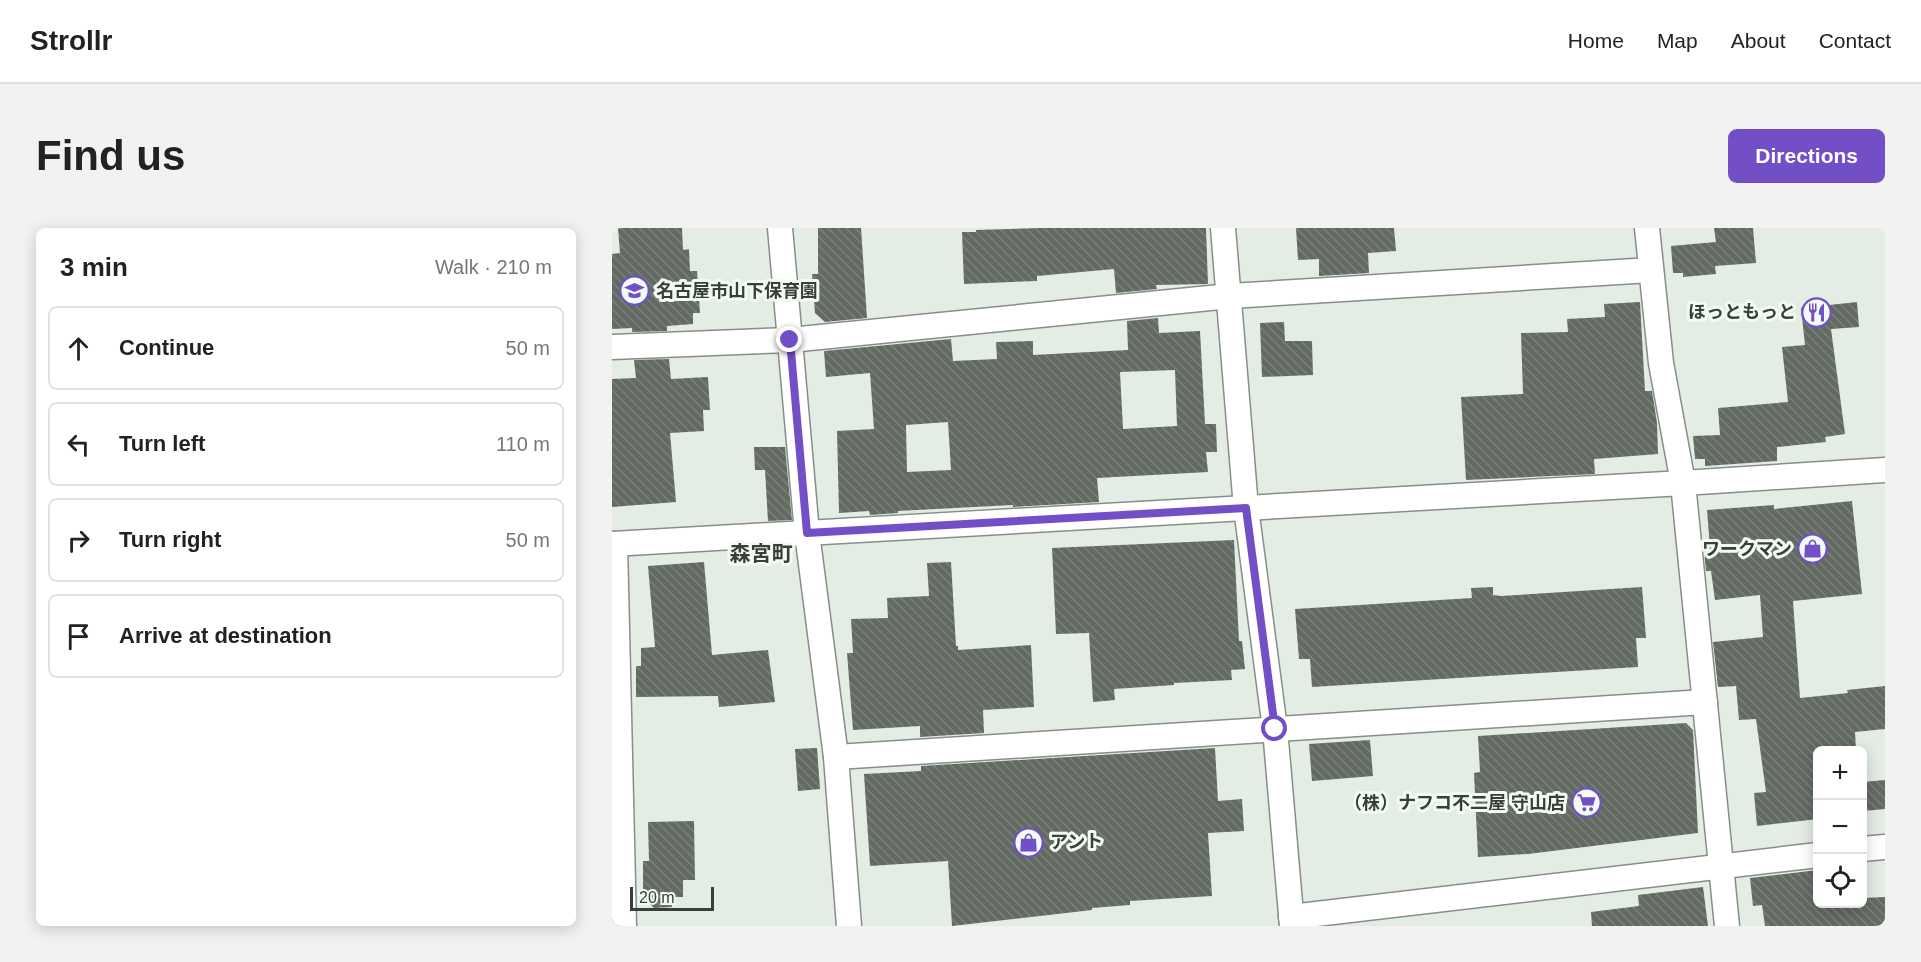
<!DOCTYPE html>
<meta charset="utf-8">
<style>
body{margin:0;font-family:Helvetica,"Noto Sans JP",sans-serif;background:#f2f2f2;color:#222}
.controls{position:absolute;right:18px;bottom:18px;display:grid;overflow:hidden;border-radius:9px;box-shadow:0 3px 15px #0003}
.controls button{width:54px;height:54px;display:grid;place-items:center;padding:0;border:0;border-bottom:2px solid #e0e0e0;background:#fff;color:#222;font:30px sans-serif}
.scale{position:absolute;left:18px;bottom:15px;width:84px;box-sizing:border-box;padding-left:6px;border:3px solid #3a3e3b;border-top:0;font-size:16px;line-height:21px;white-space:nowrap;color:#3a3e3b;-webkit-text-stroke:4px #f1fbf2;paint-order:stroke}
.stop{position:absolute;width:18px;height:18px;margin:-14px;border:4px solid #724ec7;border-radius:50%;background:#fff}
.stop.end{background:#724ec7;border-color:#fff;box-shadow:0 2px 6px #0008}
.list{margin:0;padding:0;list-style:none}
h2{display:flex;justify-content:space-between;align-items:center;height:78px;margin:0;padding:0 24px;font-size:26px}
h2 small{font-size:20px;font-weight:400;color:#767676}
.list li{display:grid;grid-template-columns:39px 1fr auto;gap:18px;align-items:center;box-sizing:border-box;height:84px;margin:0 12px 12px;padding:0 12px;border:2px solid #e0e0e0;border-radius:9px}
.list b{display:block;font-size:22px;white-space:nowrap}
.list em{font-size:20px;font-style:normal;color:#767676}
.icon{flex:none;width:33px;height:33px;fill:none;stroke:currentColor;stroke-width:2;stroke-linecap:round;stroke-linejoin:round}
.map{position:relative;flex:none;width:1273px;height:698px;overflow:hidden;border-radius:9px}
header{display:flex;align-items:center;gap:36px;box-sizing:border-box;height:84px;padding:0 30px;background:#fff;border-bottom:2px solid #e0e0e0}
header strong{font-size:28px}
nav{display:flex;gap:33px;margin-inline-start:auto;font-size:21px}
.intro{display:flex;align-items:center;justify-content:space-between;box-sizing:border-box;height:144px;padding:0 36px}
h1{margin:0;font-size:42px}
.button{padding:15px 27px;border-radius:9px;background:#724ec7;color:#fff;font-size:21px;font-weight:700}
main{display:flex;gap:36px;padding:0 36px}
aside{flex:1;background:#fff;border-radius:9px;box-shadow:0 3px 15px #0003}
.map>svg:first-child{display:block}
</style>
<header>
<strong>Strollr</strong>
<nav><a>Home</a><a>Map</a><a>About</a><a>Contact</a></nav>
</header>
<div class="intro"><h1>Find us</h1><a class="button">Directions</a></div>
<main>
<aside>
<h2>3 min<small>Walk · 210 m</small></h2>
<ul class="list">
<li><svg class="icon" aria-label="ahead" viewBox="0 0 24 24"><path d="M12 20V5M6 11l6-6 6 6"/></svg><div><b>Continue</b></div><em>50 m</em></li>
<li><svg class="icon" aria-label="left" viewBox="0 0 24 24"><path d="M17 20v-9H6M10 6l-5 5 5 5"/></svg><div><b>Turn left</b></div><em>110 m</em></li>
<li><svg class="icon" aria-label="right" viewBox="0 0 24 24"><path d="M7 20v-9h11M14 6l5 5-5 5"/></svg><div><b>Turn right</b></div><em>50 m</em></li>
<li><svg class="icon" aria-label="arrive" viewBox="0 0 24 24"><path d="M6 21V4h12l-3 4 3 4H6"/></svg><div><b>Arrive at destination</b></div></li>
</ul>
</aside>
<div class="map">
<svg width="1273" height="698" viewBox="0 0 1273 698">
<defs>
<pattern id="building-back-hatch" width="6" height="6" patternUnits="userSpaceOnUse" patternTransform="scale(1.5)"><rect width="6" height="6" fill="#626a62"/><path d="M-1 5l2 2M0 0l6 6M5-1l2 2" fill="none" stroke="#7a817a"/></pattern>
</defs>
<rect width="100%" height="100%" fill="#e4ede4"/>
<g fill="url(#building-back-hatch)" fill-rule="evenodd">
<path d="M6,0h64l1,22 6,-1 1,22h7l3,42h-7v11l-26,2v5l-35,1v-4l-20,1v-75l8,-1z"/>
<path d="M206,0h43l6,90 -42,4 -10,-9 -3,-39h6z"/>
<path d="M428,0h166l2,56 -52,1 1,4 -41,4 -2,-24 -77,7v5l-73,3 -2,-52h14v-2z"/>
<path d="M684,0h98l2,23 -28,2 1,20 -50,3v-17l-21,1z"/>
<path d="M1102,0h39l3,35 -41,3 1,8 -33,3v-4h-10l-2,-27 45,-4z"/>
<path d="M1028,74l5,89h7l5,32 1,31 -64,5 1,15 -129,6 -5,-83 62,-3 -2,-61 47,-1 -1,-13 38,-2 -1,-13z"/>
<path d="M1245,74l2,25 -28,2 14,105 -20,3 1,5 -49,5v14l-72,5v-7h-10l-2,-23 27,-1 -2,-27 70,-6 -6,-55 23,-2 -4,-37z"/>
<path d="M546,90l1,15 41,-2 5,93h11l1,28h-11l2,20 -111,6 2,24 -86,5v-2l-115,6v2l-28,2 -1,-4 -30,2 -2,-82 37,-2 -4,-56 -44,4 -2,-26 127,-12 2,22 44,-2 -1,-17 37,-1v14l95,-5 -1,-29zM563,142l2,56 -54,3 -3,-57zM336,194l3,48 -44,2 -1,-47z"/>
<path d="M672,94l1,19h27l1,34 -51,2 -2,-54z"/>
<path d="M57,131l2,20 37,-2 2,33h-7l1,21 -34,2 6,69 -64,5v-128l24,-1 -2,-18z"/>
<path d="M142,219h31l7,73 -24,1 -3,-51h-10z"/>
<path d="M1240,273l10,93 -69,7 7,97 48,-5 -1,-3 38,-4v43l-30,3 1,18h-38v69l-61,7 -3,-33 12,-1 -10,-73 -17,1 -3,-34 -18,1 -5,-45 50,-5 -3,-42 -45,5 -4,-29h-5l-2,-22 6,-1 -3,-38 67,-5v4z"/>
<path d="M622,312l5,101h3l3,28 -14,1 1,10 -58,3v2l-60,4 1,11 -22,2 -4,-69 -33,1 -4,-86z"/>
<path d="M92,334l8,93 56,-5 7,52 -56,5 -1,-11 -82,1v-31h5v-18l14,-1 -7,-81z"/>
<path d="M339,334l5,84h2v4l73,-5 3,62 -51,3 1,23 -64,4v-11l-67,4 -6,-77h6l-2,-34 37,-1 -1,-20 42,-2 -2,-33z"/>
<path d="M881,359v8l8,1 141,-9 4,51h-10l2,29 -326,20 -2,-28h-11l-4,-50 177,-11 -1,-10z"/>
<path d="M1074,495l7,7 5,103 -170,21 -50,3 -4,-84 6,-1 -2,-36z"/>
<path d="M758,512l3,36 -61,5 -3,-37z"/>
<path d="M205,520l3,41 -22,2 -3,-42z"/>
<path d="M603,520l3,53 24,-2 2,32 -36,2 4,63 -82,5v4l-38,3v2l-140,16 -4,-65 -78,5 -6,-92 57,-3v-5z"/>
<path d="M1273,552v29l-22,2v-29z"/>
<path d="M82,593l1,59h-12v17h-12l1,10 -18,1 -11,-11v-36h6l-1,-39z"/>
<path d="M1206,642v33h45v-5l22,-1v29h-120l-3,-21 -9,1 -3,-28z"/>
<path d="M1091,659l5,39h-116l-1,-14 48,-6 -1,-11z"/>
</g>
<g fill="none" stroke-linecap="round" stroke-linejoin="round">
<defs>
<g id="street">
<path d="M168,0l27,305 29,224 13,169"/>
<path d="M611,0l23,280 29,221 17,197"/>
<path d="M1035,0l14,135 22,120 44,443"/>
<path d="M0,119l178,-7 440,-44 421,-26"/>
<path d="M0,316l1071,-61 202,-13"/>
<path d="M3,316l9,382"/>
<path d="M224,529l869,-55"/>
<path d="M1250,621l23,-2"/>
<path d="M679,689l527,-62"/>
</g>
</defs>
<use href="#street" stroke="#868f87" stroke-width="27"/>
<use href="#street" stroke="#fff" stroke-width="24"/>
</g>
<g fill="none" stroke-linecap="round" stroke-linejoin="round">
<path stroke="#724ec7" stroke-width="8" d="M178,112l17,193 439,-25 29,221"/>
</g>
<defs>
<symbol id="school-ring" viewBox="-11 -11 22 22"><circle r="9.5" fill="#f1fbf2" stroke="#724ec7" stroke-width="1.5"/><path d="M0-5L7-2L0 1L-7-2ZM-4 1L0 2.5L4 1V4Q0 6-4 4Z" fill="#724ec7"/></symbol>
<symbol id="restaurant-ring" viewBox="-11 -11 22 22"><circle r="9.5" fill="#f1fbf2" stroke="#724ec7" stroke-width="1.5"/><path d="M-5-6h1v4h1v-4h1v4h1v-4h1v5L-1.5 .5V6h-2V.5L-5-1ZM5-6V6H3V1.5H1.5Q1.5-4 5-6Z" fill="#724ec7"/></symbol>
<symbol id="shop-ring" viewBox="-11 -11 22 22"><circle r="9.5" fill="#f1fbf2" stroke="#724ec7" stroke-width="1.5"/><path d="M-5-2.5h2.3a2.7 3.5 0 0 1 5.4 0H5L5.5 6h-11ZM-1.5-2.5h3a1.5 2.3 0 0 0-3 0Z" fill="#724ec7"/></symbol>
<symbol id="supermarket-ring" viewBox="-11 -11 22 22"><circle r="9.5" fill="#f1fbf2" stroke="#724ec7" stroke-width="1.5"/><path d="M-6-5.5h2.5l.6 2H6L4.5 2H-2.5L-4.4-4H-6ZM-1.5 3.2a1.3 1.3 0 1 0 .1 0ZM3 3.2a1.3 1.3 0 1 0 .1 0Z" fill="#724ec7"/></symbol>
</defs>
<g fill-rule="evenodd">
<use href="#school-ring" x="6" y="46" width="33" height="33"/>
<use href="#restaurant-ring" x="1188" y="68" width="33" height="33"/>
<use href="#shop-ring" x="1184" y="304" width="33" height="33"/>
<use href="#supermarket-ring" x="958" y="558" width="33" height="33"/>
<use href="#shop-ring" x="400" y="598" width="33" height="33"/>
</g>
<g text-anchor="middle" stroke-width="6" stroke-linejoin="round" paint-order="stroke">
<g font-size="18" font-weight="bold" fill="#3a3e3b" stroke="#f1fbf2" text-anchor="end">
<text x="44" y="69" text-anchor="start">名古屋市山下保育園</text>
<text x="1184" y="90">ほっともっと</text>
<text x="1180" y="327">ワークマン</text>
<text x="953" y="581">（株）ナフコ不二屋 守山店</text>
<text x="438" y="620" text-anchor="start">アント</text>
</g>
<g font-size="21" font-weight="bold" fill="#3a3e3b" stroke="#f1fbf2">
<text x="149" y="333">森宮町</text>
</g>
</g>
</svg>
<div class="controls">
<button>+</button>
<button>−</button>
<button><svg class="icon" aria-label="locate" viewBox="0 0 24 24"><circle cx="12" cy="12" r="6"/><path d="M12 2v4M12 18v4M2 12h4M18 12h4"/></svg></button>
</div>
<div class="scale">20 m</div>
<div class="stop" style="left:663px;top:501px"></div>
<div class="stop end" style="left:178px;top:112px"></div>
</div>
</main>
